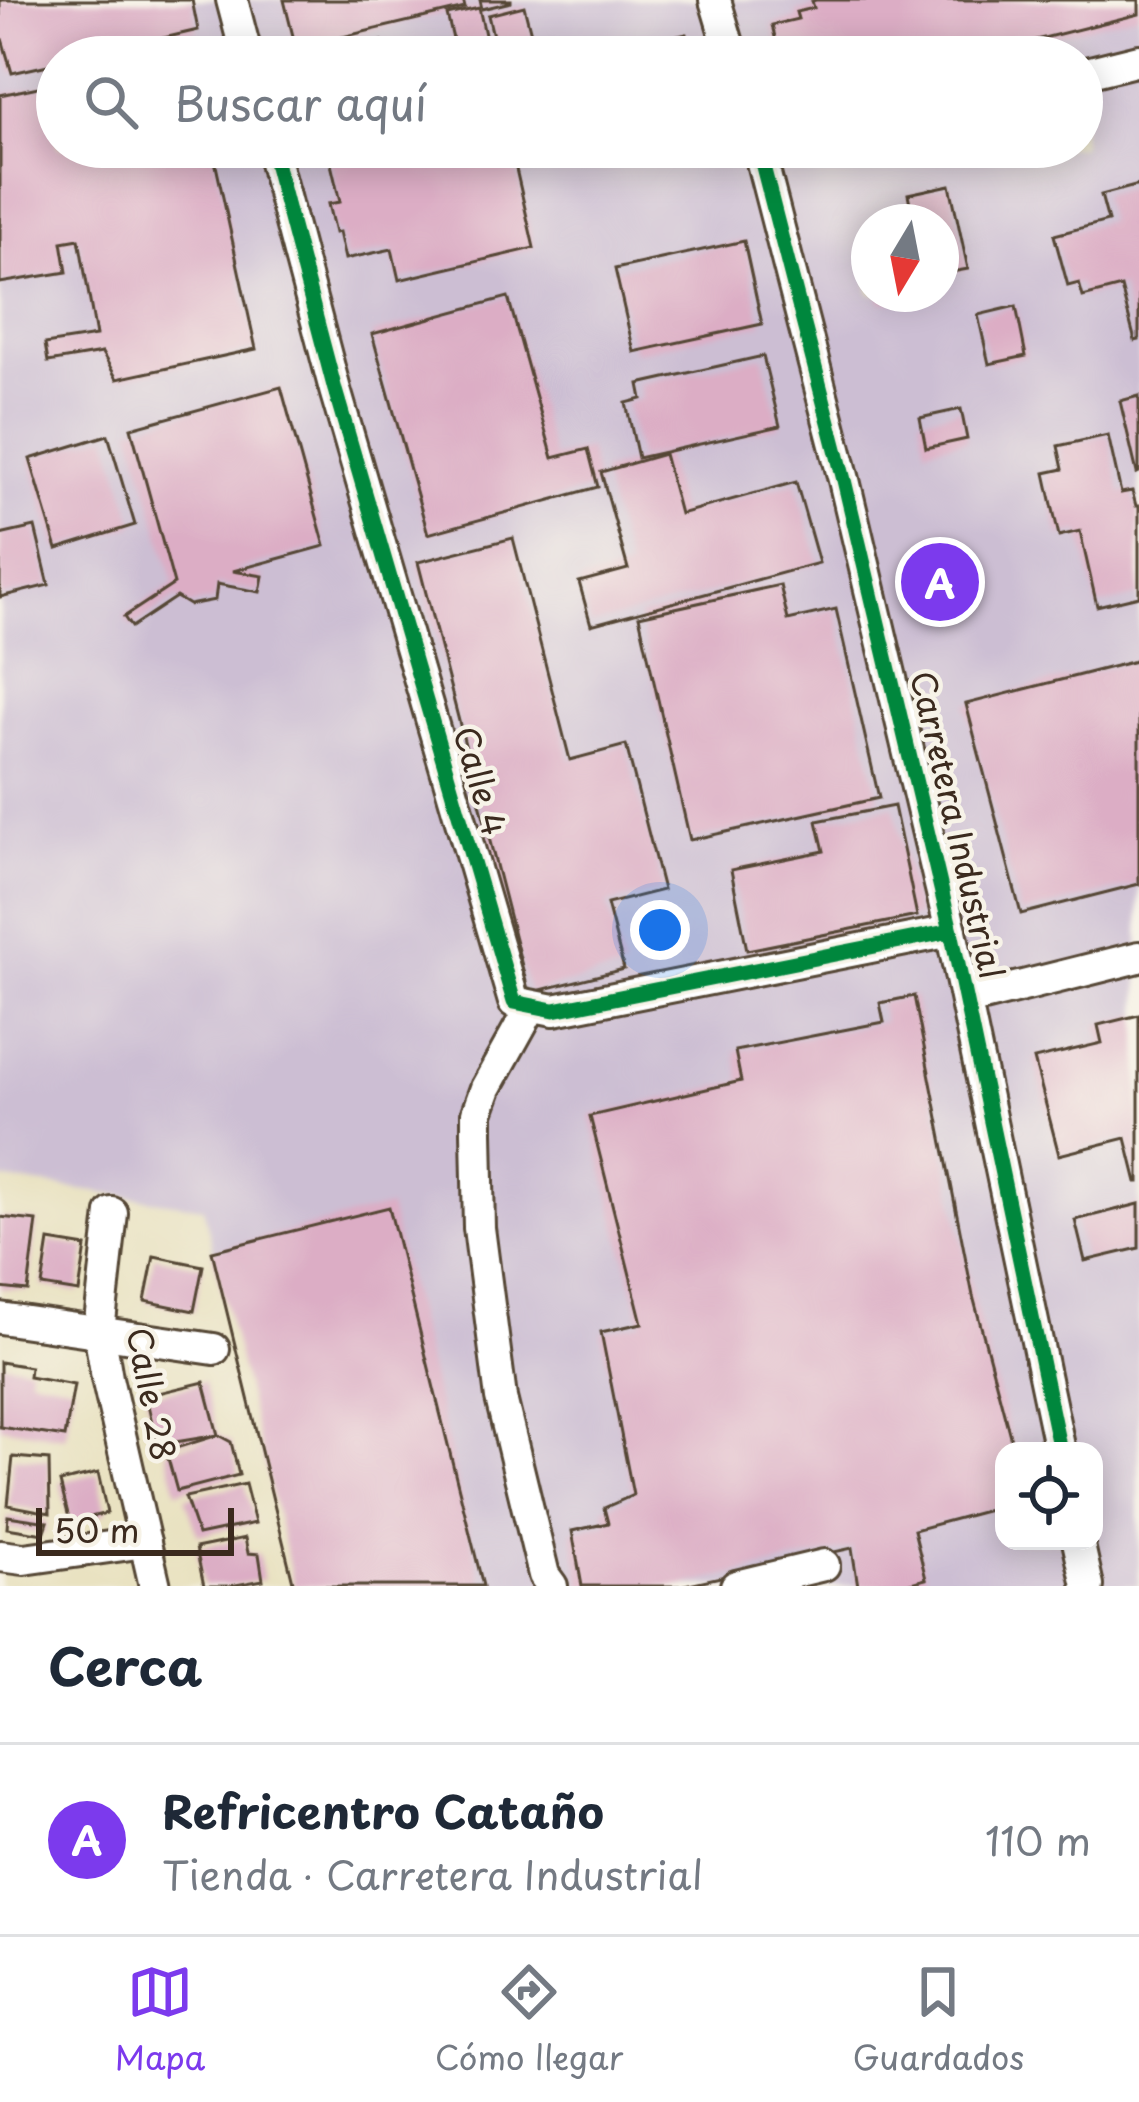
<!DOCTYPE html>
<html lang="es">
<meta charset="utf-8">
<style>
body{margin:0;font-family:"Playpen Sans",sans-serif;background:#f2f2f3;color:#1f2937}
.controls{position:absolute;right:36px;bottom:36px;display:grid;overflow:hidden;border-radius:24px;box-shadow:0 6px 30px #0003}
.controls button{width:108px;height:108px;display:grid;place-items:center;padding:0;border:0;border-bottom:3px solid #e0e1e3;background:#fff;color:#1f2937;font:60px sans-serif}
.compass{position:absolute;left:851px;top:204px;width:108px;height:108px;border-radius:50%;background:#fff;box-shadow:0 6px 30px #0003;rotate:190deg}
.scale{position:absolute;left:36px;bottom:30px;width:198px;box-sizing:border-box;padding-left:12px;border:6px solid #3b2a1e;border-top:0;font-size:33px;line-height:42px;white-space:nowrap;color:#3b2a1e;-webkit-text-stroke:9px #f7f3e8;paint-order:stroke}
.you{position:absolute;left:660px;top:930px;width:42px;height:42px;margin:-30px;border:9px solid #fff;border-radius:50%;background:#1a73e8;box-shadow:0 0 0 18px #1a73e833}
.badge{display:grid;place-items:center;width:78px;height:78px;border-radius:50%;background:#7c3aed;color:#fff;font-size:39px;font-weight:700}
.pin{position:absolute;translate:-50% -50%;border:6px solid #fff;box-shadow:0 3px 12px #0006}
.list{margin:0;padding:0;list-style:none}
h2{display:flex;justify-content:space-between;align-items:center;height:156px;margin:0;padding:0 48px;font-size:51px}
h2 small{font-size:39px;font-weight:400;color:#747a83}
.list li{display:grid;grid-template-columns:78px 1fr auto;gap:36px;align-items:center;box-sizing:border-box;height:192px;padding:0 48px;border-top:3px solid #e0e1e3}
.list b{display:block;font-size:45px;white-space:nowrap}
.list p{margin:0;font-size:39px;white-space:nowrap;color:#747a83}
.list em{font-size:39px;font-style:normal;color:#747a83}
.icon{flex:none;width:66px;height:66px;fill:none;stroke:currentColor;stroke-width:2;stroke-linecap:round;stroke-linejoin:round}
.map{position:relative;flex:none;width:1139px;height:1586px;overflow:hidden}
.search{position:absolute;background:#fff;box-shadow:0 6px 30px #0003;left:36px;right:36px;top:36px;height:132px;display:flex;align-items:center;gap:30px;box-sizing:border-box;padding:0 42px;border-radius:66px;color:#747a83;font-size:45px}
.sheet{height:348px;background:#fff}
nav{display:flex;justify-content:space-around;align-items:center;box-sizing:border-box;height:168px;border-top:3px solid #e0e1e3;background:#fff;font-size:33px;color:#747a83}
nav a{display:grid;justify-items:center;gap:6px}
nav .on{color:#7c3aed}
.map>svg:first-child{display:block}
</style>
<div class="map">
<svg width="1139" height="1586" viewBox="0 0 1139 1586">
<rect width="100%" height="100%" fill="#f7f3e8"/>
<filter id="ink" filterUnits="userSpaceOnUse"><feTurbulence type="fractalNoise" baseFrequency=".00833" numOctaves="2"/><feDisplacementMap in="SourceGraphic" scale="24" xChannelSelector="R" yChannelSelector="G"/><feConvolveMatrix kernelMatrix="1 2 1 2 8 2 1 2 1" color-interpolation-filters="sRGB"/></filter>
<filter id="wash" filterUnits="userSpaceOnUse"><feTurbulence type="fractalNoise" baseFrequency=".004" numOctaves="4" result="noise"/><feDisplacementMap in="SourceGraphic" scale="48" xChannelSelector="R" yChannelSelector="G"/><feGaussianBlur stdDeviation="2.7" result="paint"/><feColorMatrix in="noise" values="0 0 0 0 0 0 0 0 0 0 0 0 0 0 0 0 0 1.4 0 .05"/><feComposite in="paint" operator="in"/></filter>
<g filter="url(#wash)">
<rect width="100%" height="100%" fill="#e9e2c1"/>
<path fill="#ccbed3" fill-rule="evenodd" d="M0,0h1139v1586h-845l-91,-379 -203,-28zM57,57h1025v90h-1025zM869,222h72v72h-72zM1004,1451h90v90h-90z"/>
<g id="blocks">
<g fill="#dcadc5">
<path d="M0,0h192l6,30 -116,27h-25v6l-45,10 -12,-41z"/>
<path d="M284,0h179l2,8 -169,40z"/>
<path d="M480,0h31v2l-29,7z"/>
<path d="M816,0h323v14l-171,43h-188l-8,-32 26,-6 -2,-7 18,-4 -2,-7z"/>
<path d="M524,6l13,51h-39l-10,-42z"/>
<path d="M479,8l11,49h-89l53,-14 -7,-28z"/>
<path d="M686,34l5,23h-80l27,-8 -1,-3z"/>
<path d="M382,41l3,16h-25l-3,-10z"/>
<path d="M57,83v64h155l44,202 -139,30 -15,-26 -54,9 -3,-18 51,-8 -17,-97 -17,3 5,30 -67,11v-188z"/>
<path d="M327,147h184l23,101 -135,32 -7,-31 -47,10 -6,-27 -4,1 -7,-29 12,-2z"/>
<path d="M950,185l18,84 -27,5v-52h-27l-6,-28z"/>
<path d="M1139,185v155l-4,1 -14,-54 -38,10 -4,-14 -11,3 -14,-51 54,-14 -7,-26z"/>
<path d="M744,241l18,83 -128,28 -19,-83z"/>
<path d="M879,294h34l1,2 -33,7z"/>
<path d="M508,297l45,161 35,-9 10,38 -170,47 -56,-200z"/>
<path d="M1016,306l10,50 -37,8 -11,-49z"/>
<path d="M763,356l17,70 -142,32 -12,-55 16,-4 -3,-15z"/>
<path d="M281,387l44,159 -92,25 30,5 -3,16 -43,-8 -2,16 -26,5 -13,-8 -45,30 -7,-10 50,-33 -43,-156z"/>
<path d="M1139,396v76l-2,1 -17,-72z"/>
<path d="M961,409l6,30 -41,9 -6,-30z"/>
<path d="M108,435l27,90 -78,24 -27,-90z"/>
<path d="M1108,435l13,58 11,-2 4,15h3v90l-42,10 -17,-75 -21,5 -14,-63 18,-4 -5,-23z"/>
<path d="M664,454l16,60 116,-32 23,81 -228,62 -12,-43 49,-13 -27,-97z"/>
<path d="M35,527l14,58 -49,12v-62z"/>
<path d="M513,538l57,222 56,-15 37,145 -56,14 17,65 -95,24 -111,-431z"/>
<path d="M780,585l8,35 48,-11 43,189 -189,42 -51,-224z"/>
<path d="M1139,660v224l-118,30 -55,-210z"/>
<path d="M894,806l23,110 -170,34 -16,-80 93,-19 -7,-30z"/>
<path d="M914,996l59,300 41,155h-10v55l-90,24 12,49 -27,7h-41l-6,-38 -172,38h-98l-10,-55 36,-8 -4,-15 29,-13 -32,-163 41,-9 -52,-207 151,-35 -6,-30 149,-29 -4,-19z"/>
<path d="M1139,1015v167h-2l-11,-44 -67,17 -25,-96 68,-16 -4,-18z"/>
<path d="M1139,1204v44l-54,13 -10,-41z"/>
<path d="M389,1207l94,379h-189l-82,-335z"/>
<path d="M0,1217l37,4 -9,70 -28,-3z"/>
<path d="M49,1241l37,6 -7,45 -37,-6z"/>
<path d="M154,1256l49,10 -9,45 -49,-10z"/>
<path d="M0,1362l30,5 -1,10 45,8 -9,52 -65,-10z"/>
<path d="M204,1382l14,53 -61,10 -11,-49z"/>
<path d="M218,1435l13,7 8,33 -62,16 -11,-40z"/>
<path d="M13,1457l36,3 1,53 -42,-8z"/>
<path d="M98,1473l9,40 -37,9 -10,-40z"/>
<path d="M245,1484l10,39 -57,12 -13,-38z"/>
<path d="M8,1516l40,6 -4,12 -37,-6z"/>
<path d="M245,1538l3,15 11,1 4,26 -33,6h-26l-8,-38z"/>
</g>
</g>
</g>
<g filter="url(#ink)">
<use href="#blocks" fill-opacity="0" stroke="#554636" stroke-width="3"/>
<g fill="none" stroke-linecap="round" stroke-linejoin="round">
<defs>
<g id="minor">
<path d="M232,0l15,57"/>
<path d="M715,0l17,57"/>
<path d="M1082,74l57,-14"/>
<path d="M271,147l64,243 179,612 40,8 397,-79"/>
<path d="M758,147l86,333 107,451 109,520"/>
<path d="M760,156l36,-9"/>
<path d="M967,1000l172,-43"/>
<path d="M531,1007l-45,81 -9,25v19l2,96 22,170 43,177 8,11"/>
<path d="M112,1213l-13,118 8,47 48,208"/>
<path d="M0,1318l214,31"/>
<path d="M1078,1541l10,45"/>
<path d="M0,1556l24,3 121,-17"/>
<path d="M736,1586l88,-21"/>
</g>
</defs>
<use href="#minor" stroke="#554636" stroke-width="36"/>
<use href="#minor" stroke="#fff" stroke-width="30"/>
<defs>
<g id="cycleway">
<path d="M271,147l64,243 179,612 40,8 397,-79"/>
<path d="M758,147l86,333 107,451 109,520"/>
</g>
</defs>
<use href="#cycleway" stroke="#f7f3e8" stroke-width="22"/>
<use href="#cycleway" stroke="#00873e" stroke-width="15"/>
</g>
</g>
<g text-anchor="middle" stroke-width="9" stroke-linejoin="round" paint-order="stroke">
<g font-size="33" fill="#3b2a1e" stroke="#f7f3e8">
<text transform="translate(480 781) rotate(74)" y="12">Calle 4</text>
<text transform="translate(957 825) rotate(77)" y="12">Carretera Industrial</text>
<text transform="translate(151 1394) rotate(79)" y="12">Calle 28</text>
</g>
</g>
</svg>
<div class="controls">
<button><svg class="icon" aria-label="locate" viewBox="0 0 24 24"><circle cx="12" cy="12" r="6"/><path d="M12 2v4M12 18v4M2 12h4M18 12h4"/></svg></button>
</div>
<svg class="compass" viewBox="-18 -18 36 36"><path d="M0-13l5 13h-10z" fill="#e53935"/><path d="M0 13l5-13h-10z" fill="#747a83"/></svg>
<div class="scale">50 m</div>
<div class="you"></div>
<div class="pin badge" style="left:940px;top:582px">A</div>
<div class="search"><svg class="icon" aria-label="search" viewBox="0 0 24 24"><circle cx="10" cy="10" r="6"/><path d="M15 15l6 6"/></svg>Buscar aquí</div>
</div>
<section class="sheet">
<h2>Cerca<small></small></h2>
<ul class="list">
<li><span class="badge">A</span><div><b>Refricentro Cataño</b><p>Tienda · Carretera Industrial</p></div><em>110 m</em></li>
</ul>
</section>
<nav>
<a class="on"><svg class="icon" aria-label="map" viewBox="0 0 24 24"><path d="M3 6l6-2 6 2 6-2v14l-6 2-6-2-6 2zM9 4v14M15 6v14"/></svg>Mapa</a>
<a><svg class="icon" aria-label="directions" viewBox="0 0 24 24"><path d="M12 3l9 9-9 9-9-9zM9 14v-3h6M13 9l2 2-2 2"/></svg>Cómo llegar</a>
<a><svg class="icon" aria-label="saved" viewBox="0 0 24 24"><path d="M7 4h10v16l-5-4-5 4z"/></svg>Guardados</a>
</nav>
